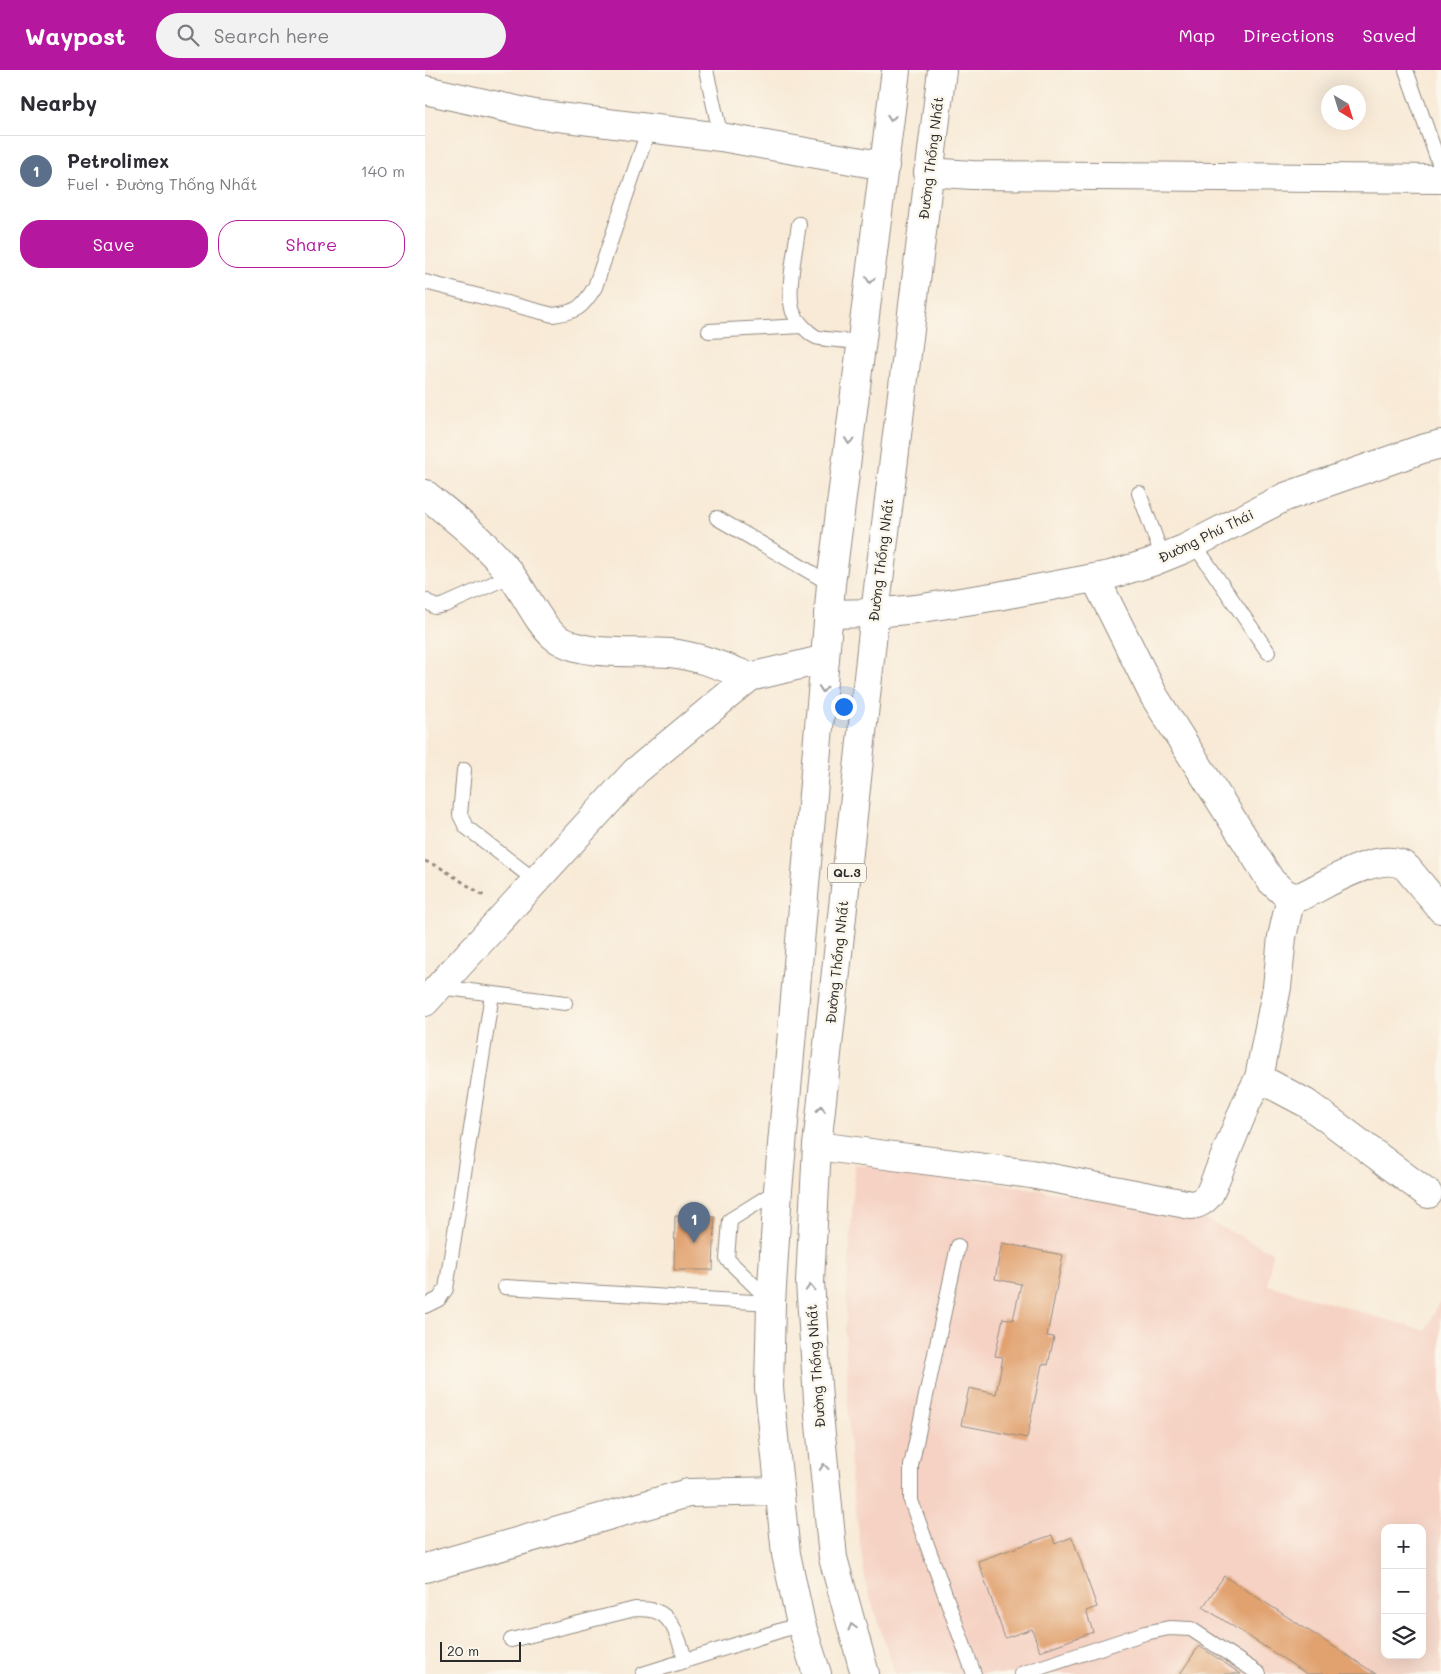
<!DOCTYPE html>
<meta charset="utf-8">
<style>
body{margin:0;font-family:Mali,sans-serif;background:#f2f2f3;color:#2b2b33}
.controls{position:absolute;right:15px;bottom:15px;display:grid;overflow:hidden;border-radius:10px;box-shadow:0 5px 20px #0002}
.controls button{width:45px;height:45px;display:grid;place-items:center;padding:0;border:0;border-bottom:1px solid #e1e1e2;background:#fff;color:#2b2b33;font:25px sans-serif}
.compass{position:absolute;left:896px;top:15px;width:45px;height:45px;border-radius:50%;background:#fff;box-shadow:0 5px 20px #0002;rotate:142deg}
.scale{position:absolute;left:15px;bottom:12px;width:81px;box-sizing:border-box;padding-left:5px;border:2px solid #2b2b2b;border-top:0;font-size:14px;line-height:18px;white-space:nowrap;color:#2b2b2b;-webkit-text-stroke:4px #fbf7ec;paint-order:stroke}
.you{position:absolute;left:418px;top:636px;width:18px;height:18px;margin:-12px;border:4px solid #fff;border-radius:50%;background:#1a73e8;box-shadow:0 0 0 8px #1a73e833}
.badge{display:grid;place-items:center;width:32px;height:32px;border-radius:50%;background:#b5179e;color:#fff;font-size:16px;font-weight:700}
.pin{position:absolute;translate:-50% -41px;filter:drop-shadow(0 1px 2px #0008)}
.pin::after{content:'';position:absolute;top:26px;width:18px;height:15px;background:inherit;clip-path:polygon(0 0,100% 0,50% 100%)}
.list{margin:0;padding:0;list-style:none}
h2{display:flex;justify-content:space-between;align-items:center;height:65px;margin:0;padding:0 20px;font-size:21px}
h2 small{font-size:16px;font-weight:400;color:#7c7c81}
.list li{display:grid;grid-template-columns:32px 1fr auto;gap:15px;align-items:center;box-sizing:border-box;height:70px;padding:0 20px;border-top:1px solid #e1e1e2}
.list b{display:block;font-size:19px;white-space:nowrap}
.list p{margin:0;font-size:16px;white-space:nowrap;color:#7c7c81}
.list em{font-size:16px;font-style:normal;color:#7c7c81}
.actions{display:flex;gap:10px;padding:15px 20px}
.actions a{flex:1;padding:11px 0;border:1px solid #b5179e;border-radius:20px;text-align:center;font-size:18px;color:#b5179e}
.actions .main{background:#b5179e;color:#fff}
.icon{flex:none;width:28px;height:28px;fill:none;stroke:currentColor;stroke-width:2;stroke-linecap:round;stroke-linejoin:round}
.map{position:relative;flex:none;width:1016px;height:1604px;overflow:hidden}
header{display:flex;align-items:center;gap:30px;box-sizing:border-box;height:70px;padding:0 25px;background:#b5179e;color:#fff}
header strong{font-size:24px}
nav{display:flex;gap:28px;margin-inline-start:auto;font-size:18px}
.search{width:350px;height:45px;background:#f2f2f3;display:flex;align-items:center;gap:12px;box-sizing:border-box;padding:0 18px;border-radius:28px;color:#7c7c81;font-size:19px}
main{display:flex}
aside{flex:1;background:#fff}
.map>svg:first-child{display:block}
</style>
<header>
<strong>Waypost</strong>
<div class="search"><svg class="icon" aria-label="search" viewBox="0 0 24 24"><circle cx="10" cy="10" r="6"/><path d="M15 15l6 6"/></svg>Search here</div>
<nav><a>Map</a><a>Directions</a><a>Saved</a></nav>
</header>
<main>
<aside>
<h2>Nearby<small></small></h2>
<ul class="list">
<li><span class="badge" style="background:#5c6f8a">1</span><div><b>Petrolimex</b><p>Fuel · Đường Thống Nhất</p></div><em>140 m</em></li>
</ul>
<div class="actions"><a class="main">Save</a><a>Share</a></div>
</aside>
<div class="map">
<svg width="1016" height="1604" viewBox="0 0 1016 1604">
<rect width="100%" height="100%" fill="#fbf7ec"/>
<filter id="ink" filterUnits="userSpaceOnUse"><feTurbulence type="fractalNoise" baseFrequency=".02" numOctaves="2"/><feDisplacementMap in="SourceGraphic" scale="10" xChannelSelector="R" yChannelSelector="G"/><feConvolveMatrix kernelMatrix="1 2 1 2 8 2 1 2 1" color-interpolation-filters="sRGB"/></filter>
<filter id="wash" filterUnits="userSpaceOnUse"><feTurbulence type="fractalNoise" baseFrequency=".0096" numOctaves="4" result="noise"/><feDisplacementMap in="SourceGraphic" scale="20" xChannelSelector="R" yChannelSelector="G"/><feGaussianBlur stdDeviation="1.12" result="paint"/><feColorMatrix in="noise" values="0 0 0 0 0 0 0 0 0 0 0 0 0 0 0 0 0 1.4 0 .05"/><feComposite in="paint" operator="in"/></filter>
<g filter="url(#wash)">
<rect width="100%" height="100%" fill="#f8ead7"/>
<path fill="#f5d2c3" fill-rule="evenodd" d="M430,1094l168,23 180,31 69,34 -4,33 158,46 13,-29 2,1v371h-546l-29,-88 -15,-108 -6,-147zM960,1458h37v127h-37z"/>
<g id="blocks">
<g fill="#e1a270">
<path d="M250,1146l40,1 -2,53h-39z"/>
<path d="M577,1173l61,12 -16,81 7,1 -6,28 -6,-1 -15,74 -66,-13 8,-37 27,6 7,-37 -8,-1 8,-38 10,2 8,-36 -26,-5z"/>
<path d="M627,1465l3,9 17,-7 25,70 -11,4 7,21 -53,19 -8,-22 -27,9 -27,-77z"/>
<path d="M799,1506l152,98h-69l-104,-67z"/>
<path d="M774,1576l42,28h-61z"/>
</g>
</g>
</g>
<g filter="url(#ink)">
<use href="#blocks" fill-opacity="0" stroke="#928a81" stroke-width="1"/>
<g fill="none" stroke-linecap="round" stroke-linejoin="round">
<defs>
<g id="lane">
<path d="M281,0l15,67"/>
<path d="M981,0l35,99"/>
<path d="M374,154c-3,22 -13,67 -6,88 4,9 14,20 23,25 8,3 36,4 46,5"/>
<path d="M0,212l128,33c24,-3 29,-7 42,-28l54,-159"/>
<path d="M284,261l93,-5"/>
<path d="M714,423l24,65"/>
<path d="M292,448l114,66"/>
<path d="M769,474l74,108"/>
<path d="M0,530l10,7 10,-2 67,-30"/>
<path d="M39,700l-4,45 6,12 70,54"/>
<path d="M14,917l126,16"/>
<path d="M533,1176l-47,220v35l63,173"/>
<path d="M80,1217l266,16"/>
<path d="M346,1232l-44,-43 3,-39 48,-30"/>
<path d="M0,1236l14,-7 7,-10 46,-295"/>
<path d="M86,1570l124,-31c6,0 14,0 20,2 20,6 24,32 31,50"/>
<path d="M218,1604l158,-50"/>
<path d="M596,1604l124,-41 24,-5 22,1 68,45"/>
</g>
<g id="street">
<path d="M0,20l109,24 187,23 164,29"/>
<path d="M503,102l44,3 469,4"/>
<path d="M0,424c30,25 62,49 86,81 13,16 28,50 44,62 27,21 82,13 115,16 28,3 54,14 80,24"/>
<path d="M670,508l59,118 95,150 22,35 11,10 9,6 11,-1c23,-11 82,-49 105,-28l34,41"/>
<path d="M450,543l41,-4 82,-13 112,-21 42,-13 32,-13 101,-52 137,-48 19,-5"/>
<path d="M866,827l-9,40 -5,50 -18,91 47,25 26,19 96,72"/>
<path d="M0,932l211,-231 114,-94 75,-18"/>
<path d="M392,1076l214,28 160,31c9,-1 14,-5 19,-12l36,-89 13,-26"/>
<path d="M0,1498l263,-75 91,-2"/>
</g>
<g id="highway">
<path d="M403,544l47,-1"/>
<path d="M392,1604l-16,-50 -15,-70 -17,-166 2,-85 7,-113 47,-531 6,-75 65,-514"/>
<path d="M440,1604l-32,-116 -14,-144 -9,-132 7,-136 58,-533 67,-543"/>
</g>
</defs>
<use href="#lane" stroke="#928a81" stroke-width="16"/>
<use href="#street" stroke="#928a81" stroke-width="30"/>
<use href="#highway" stroke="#928a81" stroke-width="30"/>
<path stroke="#928a81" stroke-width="3" stroke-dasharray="4 4" stroke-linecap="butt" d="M0,791l16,7 43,28"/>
<use href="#lane" stroke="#fff" stroke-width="14"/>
<use href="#street" stroke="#fff" stroke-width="28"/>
<use href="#highway" stroke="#fff" stroke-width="28"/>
</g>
<defs><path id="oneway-chevron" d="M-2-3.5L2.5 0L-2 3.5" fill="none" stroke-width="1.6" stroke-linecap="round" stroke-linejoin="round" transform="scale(1.25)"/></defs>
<g stroke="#a0a0a0">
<use href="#oneway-chevron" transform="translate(466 48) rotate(97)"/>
<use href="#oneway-chevron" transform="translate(445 210) rotate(97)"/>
<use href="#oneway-chevron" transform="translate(424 371) rotate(97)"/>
<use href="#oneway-chevron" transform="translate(398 619) rotate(95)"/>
<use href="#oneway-chevron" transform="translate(396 1039) rotate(-84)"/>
<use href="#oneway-chevron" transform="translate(385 1218) rotate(-93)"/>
<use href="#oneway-chevron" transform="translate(399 1397) rotate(-95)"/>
<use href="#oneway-chevron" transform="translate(427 1557) rotate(-105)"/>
</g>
</g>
<g text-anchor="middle" stroke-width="5" stroke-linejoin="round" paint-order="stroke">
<rect fill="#fbf7ec" stroke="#696865" stroke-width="1" x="403" y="793.5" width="38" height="19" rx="4"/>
<g font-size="12" font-weight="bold" fill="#2b2b2b">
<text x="422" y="807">QL.3</text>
</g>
<g font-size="14" fill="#2b2b2b" stroke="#fbf7ec">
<text transform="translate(506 88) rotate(-83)" y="5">Đường Thống Nhất</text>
<text transform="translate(781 466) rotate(-26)" y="5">Đường Phú Thái</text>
<text transform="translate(456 490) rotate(-83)" y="5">Đường Thống Nhất</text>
<text transform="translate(412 892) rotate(-84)" y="5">Đường Thống Nhất</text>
<text transform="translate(391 1296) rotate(-94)" y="5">Đường Thống Nhất</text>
</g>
</g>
</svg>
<div class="controls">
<button>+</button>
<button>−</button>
<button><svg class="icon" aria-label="layers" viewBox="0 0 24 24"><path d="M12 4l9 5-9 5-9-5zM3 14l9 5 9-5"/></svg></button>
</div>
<svg class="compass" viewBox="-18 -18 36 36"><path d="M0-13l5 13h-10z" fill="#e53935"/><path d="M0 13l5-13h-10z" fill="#7c7c81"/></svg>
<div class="scale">20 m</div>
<div class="you"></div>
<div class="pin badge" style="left:269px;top:1173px;background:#5c6f8a">1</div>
</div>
</main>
